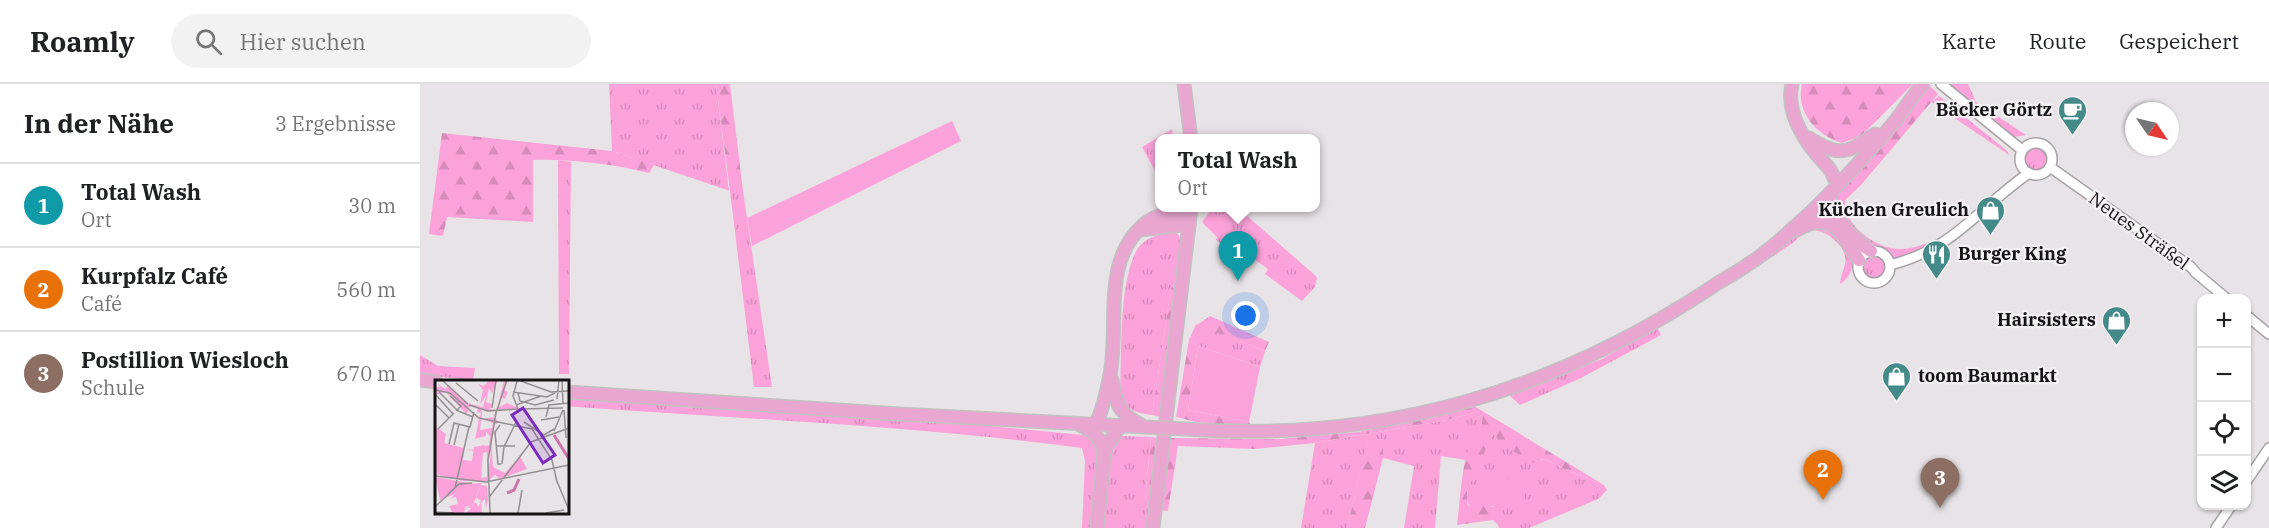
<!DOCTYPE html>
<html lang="de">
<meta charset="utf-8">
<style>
body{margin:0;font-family:"IBM Plex Serif",serif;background:#f2f2f2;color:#202124}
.controls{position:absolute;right:18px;bottom:18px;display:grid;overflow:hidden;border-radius:12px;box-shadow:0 2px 4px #0004}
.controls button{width:54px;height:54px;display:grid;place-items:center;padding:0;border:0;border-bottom:2px solid #e0e0e0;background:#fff;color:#202124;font:30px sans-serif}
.compass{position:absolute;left:1705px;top:18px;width:54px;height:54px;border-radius:50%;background:#fff;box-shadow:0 2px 4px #0004;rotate:124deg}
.you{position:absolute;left:826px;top:232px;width:21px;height:21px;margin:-15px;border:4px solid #fff;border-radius:50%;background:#1a73e8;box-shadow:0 0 0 9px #1a73e833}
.badge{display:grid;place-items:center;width:39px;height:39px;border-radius:50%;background:#0b8043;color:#fff;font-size:20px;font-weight:700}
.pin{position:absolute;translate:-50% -50px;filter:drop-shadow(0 2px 3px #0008)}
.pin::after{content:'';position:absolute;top:32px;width:21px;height:18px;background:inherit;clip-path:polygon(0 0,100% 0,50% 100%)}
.popup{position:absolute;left:735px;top:50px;width:165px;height:78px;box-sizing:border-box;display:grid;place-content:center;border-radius:12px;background:#fff;filter:drop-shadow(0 2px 4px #0005);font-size:20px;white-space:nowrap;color:#757577}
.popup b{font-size:22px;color:#202124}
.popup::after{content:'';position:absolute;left:50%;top:100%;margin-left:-12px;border:12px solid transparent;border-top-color:#fff}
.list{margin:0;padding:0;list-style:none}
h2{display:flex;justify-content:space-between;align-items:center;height:78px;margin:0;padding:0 24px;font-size:26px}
h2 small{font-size:20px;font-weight:400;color:#757577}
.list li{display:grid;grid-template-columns:39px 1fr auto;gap:18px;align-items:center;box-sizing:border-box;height:84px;padding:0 24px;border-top:2px solid #e0e0e0}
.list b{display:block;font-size:22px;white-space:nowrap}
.list p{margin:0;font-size:20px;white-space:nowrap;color:#757577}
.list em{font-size:20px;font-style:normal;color:#757577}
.icon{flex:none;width:33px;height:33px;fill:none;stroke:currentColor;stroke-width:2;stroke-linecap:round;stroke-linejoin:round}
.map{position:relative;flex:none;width:1849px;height:444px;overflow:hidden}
header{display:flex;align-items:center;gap:36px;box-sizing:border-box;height:84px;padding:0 30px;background:#fff;border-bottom:2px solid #e0e0e0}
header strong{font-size:28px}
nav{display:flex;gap:33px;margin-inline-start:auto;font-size:21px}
.search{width:420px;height:54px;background:#f2f2f2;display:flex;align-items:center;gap:15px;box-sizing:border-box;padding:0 21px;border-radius:33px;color:#757577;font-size:22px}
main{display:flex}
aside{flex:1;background:#fff}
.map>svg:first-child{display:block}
</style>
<header>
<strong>Roamly</strong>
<div class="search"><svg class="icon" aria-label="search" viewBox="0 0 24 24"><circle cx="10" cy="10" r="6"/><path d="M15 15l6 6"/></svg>Hier suchen</div>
<nav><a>Karte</a><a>Route</a><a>Gespeichert</a></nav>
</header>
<main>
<aside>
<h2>In der Nähe<small>3 Ergebnisse</small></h2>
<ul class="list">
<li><span class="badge" style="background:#0f9aa8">1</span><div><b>Total Wash</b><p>Ort</p></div><em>30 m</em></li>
<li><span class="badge" style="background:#e8710a">2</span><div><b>Kurpfalz Café</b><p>Café</p></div><em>560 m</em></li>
<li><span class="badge" style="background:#8d6e63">3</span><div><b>Postillion Wiesloch</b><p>Schule</p></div><em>670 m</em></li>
</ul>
</aside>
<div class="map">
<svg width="1849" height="444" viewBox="0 0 1849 444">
<defs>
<pattern id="grass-tufts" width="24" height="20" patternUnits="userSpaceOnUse" patternTransform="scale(1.5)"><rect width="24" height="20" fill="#fca2da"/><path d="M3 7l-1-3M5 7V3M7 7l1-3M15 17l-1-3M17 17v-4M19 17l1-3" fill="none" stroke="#d78bba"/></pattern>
<pattern id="forest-firs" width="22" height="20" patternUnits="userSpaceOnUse" patternTransform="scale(1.5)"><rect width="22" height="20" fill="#fca2da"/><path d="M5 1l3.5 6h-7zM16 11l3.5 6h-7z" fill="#d78bba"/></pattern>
</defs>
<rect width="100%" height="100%" fill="#e8e3e6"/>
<g fill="url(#grass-tufts)">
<path d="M189,0h107l13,107h14l29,196h-18l-24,-196 -118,-40z"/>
<path d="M1529,0h19l8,18 50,33 -12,2 -9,-5 -57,-47z"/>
<path d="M1519,12l67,54 3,5 -78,-53z"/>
<path d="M752,45l1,9 -13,1v41l-18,-33z"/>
<circle cx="1616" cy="75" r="11"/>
<path d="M138,76l13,2 -2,212h-10z"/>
<path d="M1435,89c-6,10 -11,18 -10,30 0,24 34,47 56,46 14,0 28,-7 40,-11l-1,2c-16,9 -32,20 -51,18l-5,-7 -17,-5 -32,-41 1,-9z"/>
<path d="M790,124h28l79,69 -2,10 -13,14 -37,-27 3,-5 -13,-9 -4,5 -35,-25 1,-3 -15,-15 6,-8z"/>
<path d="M1391,142l18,2 25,29c-2,12 -3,20 -14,27 0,-10 7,-18 5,-28 -3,-14 -26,-32 -41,-24 -3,3 -7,7 -10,10 -17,12 -34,23 -51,34l60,-46z"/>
<path d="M755,147c12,8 2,44 0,58l-4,-1 -19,127c-15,-2 -25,-4 -32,-19 2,-39 -2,-116 18,-148 9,-12 23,-14 37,-17z"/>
<circle cx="1454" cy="183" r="11"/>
<path d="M776,240l69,27 -5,16 -62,-21 -9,-6z"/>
<path d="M1237,243l4,8 -80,43 -61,27 -11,-10 93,-36z"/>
<path d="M0,271l18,11 37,2 -2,12 -53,-5z"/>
<path d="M147,313l380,25 146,14 6,9v15l-8,68h-9l3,-67 -3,-13c-167,-22 -336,-29 -504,-41l-11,-1z"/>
<path d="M1057,328l5,4c2,16 -13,27 -16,44l-25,-4 -6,72h-31l10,-62 -31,-8v-19l-15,2 -21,87h-46l14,-85 132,-23z"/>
<path d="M1074,350c10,14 30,20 46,26l5,-1 21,11 38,15 3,5 -9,9 -69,29h-31l1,-1 -2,-3 4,-3 -8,-15h-23c-12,-11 15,-54 20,-68z"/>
<path d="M701,352l30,1 -6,62 7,4 -5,25h-45l8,-76 7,-14z"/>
</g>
<g fill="url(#forest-firs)">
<path d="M296,0h14l13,107h-13z"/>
<path d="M1382,0h111l-52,52 -19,7c-25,-7 -47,-31 -40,-59z"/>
<path d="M1510,2l8,8 -77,91 -17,16 2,-13 9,-15z"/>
<path d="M22,49l170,18 42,14 -5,8c-38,-9 -77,-14 -116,-13v62l-86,-5 -4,19 -14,-2z"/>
<path d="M751,203l4,2 -13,128 -10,-2z"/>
<path d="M790,232l59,26 -4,9 -68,-26z"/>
<path d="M769,256l9,6 -10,64 61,12 3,5 -56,-5 -20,-5z"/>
<path d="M1054,322l130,79 -38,-15 -21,-11h-4l-1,4 -4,1c-12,-8 -35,-16 -41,-29h-3l-25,57v12l3,2c14,0 28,-4 33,13l-6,5 -4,-4 -36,5c3,-23 4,-53 11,-75 4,-13 16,-20 14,-34l-5,-4 -30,8 -132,23 -60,6 -77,-3 -10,65 -7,-1 8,-72 111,1 78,-7z"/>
<path d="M731,353l9,1 -8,65 -7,-3z"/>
<path d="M963,355v19l-18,70h-18l21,-88z"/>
</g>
<g fill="#fca2da">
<path d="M532,37l9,20 -209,105 -5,-28z"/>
<path d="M778,262l62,21 -11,55 -61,-12z"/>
<path d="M1103,393l2,23 -41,4 -3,-22z"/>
</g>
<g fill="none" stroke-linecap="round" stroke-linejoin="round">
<defs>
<g id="minor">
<path d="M1521,0l81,66"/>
<circle cx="1616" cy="75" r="16"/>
<path d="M1630,83l141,100 5,6 30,25"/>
<circle cx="1454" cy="183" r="16"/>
<path d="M1470,181c66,-17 87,-56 139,-92"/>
<path d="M1826,231l23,19"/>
<path d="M1826,398l23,-34"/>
<path d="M1796,444l15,-22"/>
</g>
<g id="major">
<path d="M764,0l7,55"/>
<path d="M1372,0c-6,25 9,52 25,71 7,8 14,13 17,23"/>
<path d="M1389,54c29,19 39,16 66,-4"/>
<path d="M1411,108c-1,5 -2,9 0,14 6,15 26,37 40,45"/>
<path d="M720,146l49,-6"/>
<path d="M1377,146c35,-21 44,4 62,30"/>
<path d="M0,296l16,2"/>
<path d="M692,296c4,24 6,33 29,45"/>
<path d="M147,308l332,22 246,13"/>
<path d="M676,340c7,-16 11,-33 14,-49 10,-51 -10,-117 37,-153 15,-11 28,-8 42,2"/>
<path d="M660,341c14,7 21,12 24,28"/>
<path d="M765,345c192,14 364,-35 524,-140 12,-9 26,-15 38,-24 15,-9 30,-22 43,-34 38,-33 73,-72 106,-111 9,-12 17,-25 27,-36"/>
<path d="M677,444l7,-74 4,-10 13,-19"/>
<path d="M733,444l38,-320"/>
</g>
</defs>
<use href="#minor" stroke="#a7a2a5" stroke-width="12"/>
<use href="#major" stroke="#c2c2c2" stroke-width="15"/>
<use href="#minor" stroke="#fff" stroke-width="9"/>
<use href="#major" stroke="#e8a6d1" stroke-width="12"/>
<defs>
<path id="major-bridge" d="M725,343l40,2"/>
</defs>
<use href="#major-bridge" stroke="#c2c2c2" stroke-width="15" stroke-linecap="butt"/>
<use href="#major-bridge" stroke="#e8a6d1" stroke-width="12"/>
</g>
<defs>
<symbol id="cafe-pin" viewBox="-11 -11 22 30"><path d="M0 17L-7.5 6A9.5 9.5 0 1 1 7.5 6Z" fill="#438a88" stroke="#f5f0f3"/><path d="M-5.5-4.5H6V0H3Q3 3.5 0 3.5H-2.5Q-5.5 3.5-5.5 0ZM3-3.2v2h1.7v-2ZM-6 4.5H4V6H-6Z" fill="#fff"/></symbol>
<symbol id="shop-pin" viewBox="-11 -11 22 30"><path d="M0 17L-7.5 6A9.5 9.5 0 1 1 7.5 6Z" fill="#438a88" stroke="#f5f0f3"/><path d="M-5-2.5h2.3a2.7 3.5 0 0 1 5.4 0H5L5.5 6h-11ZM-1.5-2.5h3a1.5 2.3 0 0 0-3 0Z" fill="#fff"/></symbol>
<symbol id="restaurant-pin" viewBox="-11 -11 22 30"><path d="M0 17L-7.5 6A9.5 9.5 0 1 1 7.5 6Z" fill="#438a88" stroke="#f5f0f3"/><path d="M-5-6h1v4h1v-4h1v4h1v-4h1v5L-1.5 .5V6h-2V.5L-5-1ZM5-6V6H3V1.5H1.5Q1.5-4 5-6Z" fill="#fff"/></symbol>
</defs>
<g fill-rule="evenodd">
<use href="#cafe-pin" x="1636" y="10" width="33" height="45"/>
<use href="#shop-pin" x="1554" y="110" width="33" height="45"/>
<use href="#restaurant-pin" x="1500" y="154" width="33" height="45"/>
<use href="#shop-pin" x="1680" y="220" width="33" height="45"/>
<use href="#shop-pin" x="1460" y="276" width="33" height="45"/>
</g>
<g text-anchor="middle" stroke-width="4.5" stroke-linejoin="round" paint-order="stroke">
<g font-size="18" font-weight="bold" fill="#151415" stroke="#f5f0f3" text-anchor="end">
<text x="1632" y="32">Bäcker Görtz</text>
<text x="1549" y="132">Küchen Greulich</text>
<text x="1538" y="176" text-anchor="start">Burger King</text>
<text x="1676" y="242">Hairsisters</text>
<text x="1498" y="298" text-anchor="start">toom Baumarkt</text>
</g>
<g font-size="18" fill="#151415" stroke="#f5f0f3">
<text transform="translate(1719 147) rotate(36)" y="6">Neues Sträßel</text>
</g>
</g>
<g transform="translate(15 296)">
<rect width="134" height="134" fill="#e8e3e6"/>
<path d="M54,0h9l-6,13 -3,-5 -3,14 6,2 -2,5 7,1 7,-30h4l-4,10 4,2 -3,7 -4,-2 -2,10 8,-4 14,6 -3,5v-4l-8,-1v5l-1,-5 -22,3 -8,-5 3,5 -2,18 12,-2 1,-5 -11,-4 12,-2 5,5 -6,4 2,8 -4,3 2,30 12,6 15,-17 7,13 -27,10 -5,-4 -7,6 -7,-3 7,-1 3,-26 -4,1 -2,-6 4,-1 1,-9 -4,-4v4l-11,3 -6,37 6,2 -6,3v-6l4,-24 -8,-2 8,1 6,-31 -6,-3 6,2 2,-5 -4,-1 1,-5 -7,-1 -4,3 6,5 -5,-3 -2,3 -21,-23 -8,4 -2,-8h5l-2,-3 7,5 3,-4 19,18 16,4 3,-11 -6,8 3,-14 -5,-6 6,2zM47,103l-16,24h6l3,-5 4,5 2,-7 -5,-2 5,-13 6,1 1,13 -2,10 -1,-10 -4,4 1,10h-16l5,-5 -5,-1 -2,6 4,-29z" fill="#fca2da"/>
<path d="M0,46l11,8 -2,9 20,5 -1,12 9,1 2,-14 10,-2 8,6 -4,4v21l6,-1 -1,-7 1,6 3,-1h1l-7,4h-4v-25l-4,1 -2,25 7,3h-25l-28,-7zM0,97l46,8 -9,22 -7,-1 -1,7h-11l-4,-7 9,-2 -2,-7 -5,1 4,-4 -15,6z" fill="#fca2da"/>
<path fill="none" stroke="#cc76ac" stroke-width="3" d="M119,55l15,24M72,113l7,-3 5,-11"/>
<path fill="none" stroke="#949092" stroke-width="1.5" d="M7,0l26,24M83,0l33,12 18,-1M127,0l1,24M82,1l-4,15 5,13M21,3l22,18M0,10l15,3 29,25 53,11 20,31 5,22M4,12l18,18M78,12l34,5 8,-4M83,13l2,8 15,4 19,-5M1,15l17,19M15,16l11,10 -4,4M122,19l2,-19M0,24l14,14M34,25l19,6M81,25l25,-9M57,28l4,-28M84,29l44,-1M21,30l17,7M129,30l2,28M53,31l30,-2M60,36l12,-36M111,37l3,-12 20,-2M106,40l18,-3M89,42l20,13 10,-6M65,45l-5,7 3,32h3M3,49l16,-16M119,51l9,-21M14,64l5,-21 16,4 4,-15M19,65l5,-21M61,66h19M67,84l2,-17 13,-27M0,96l51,6 83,-17M121,99l13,31M20,108l14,-61M55,116l41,-54 38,-14M1,126l23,-22 13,-1M0,132l19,1M55,133l-2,-53 8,-47M83,133l4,-23M111,133l18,-3"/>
<path fill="#7b2cbf" fill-opacity="0.15" stroke="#7b2cbf" stroke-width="3" d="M88,28l32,47 -12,8 -31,-48z"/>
<rect width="134" height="134" fill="none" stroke="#151415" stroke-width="3"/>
</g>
</svg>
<div class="controls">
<button>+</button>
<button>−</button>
<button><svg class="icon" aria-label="locate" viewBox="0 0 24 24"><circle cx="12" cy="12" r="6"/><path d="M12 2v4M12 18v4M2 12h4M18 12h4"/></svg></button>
<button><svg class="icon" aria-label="layers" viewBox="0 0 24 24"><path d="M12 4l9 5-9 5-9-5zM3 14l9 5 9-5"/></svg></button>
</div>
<svg class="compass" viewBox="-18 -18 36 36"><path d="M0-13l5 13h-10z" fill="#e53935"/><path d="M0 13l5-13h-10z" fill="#757577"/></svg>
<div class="you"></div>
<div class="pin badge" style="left:818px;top:197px;background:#0f9aa8">1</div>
<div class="popup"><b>Total Wash</b>Ort</div>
<div class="pin badge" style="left:1403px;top:416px;background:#e8710a">2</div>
<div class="pin badge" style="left:1520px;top:424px;background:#8d6e63">3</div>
</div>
</main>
